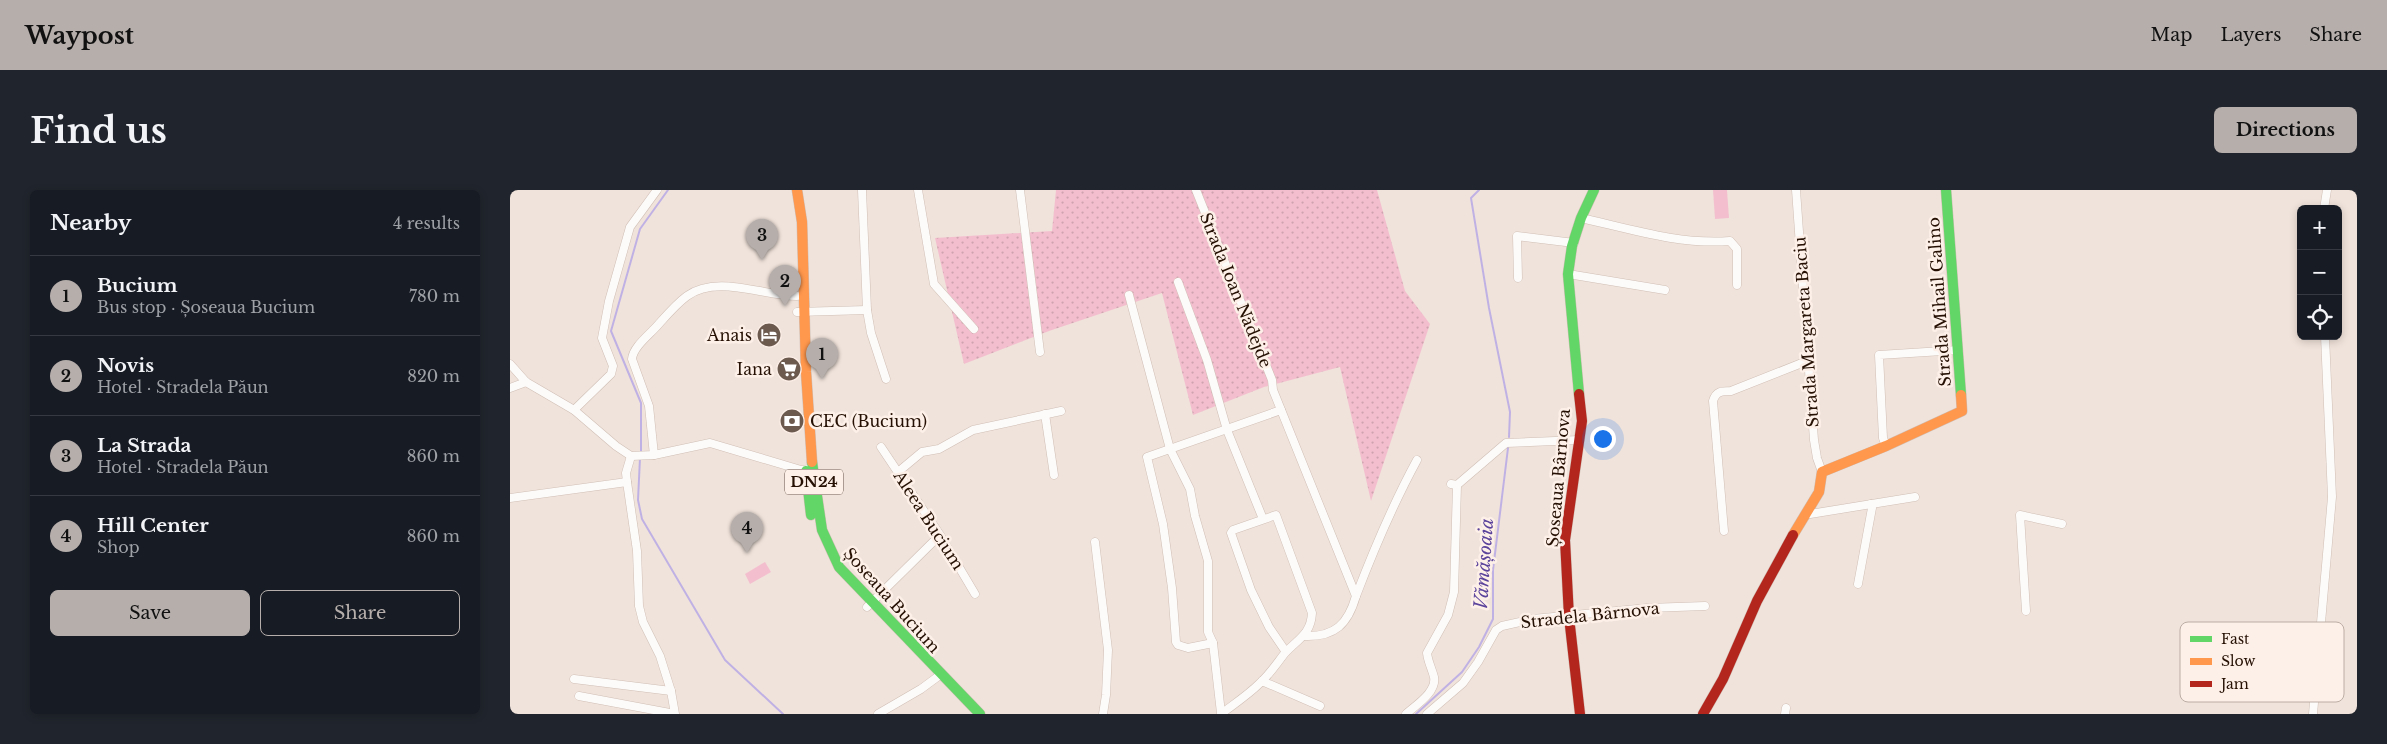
<!DOCTYPE html>
<meta charset="utf-8">
<style>
body{margin:0;font-family:"Libre Baskerville",serif;background:#20242c;color:#f1f3f6}
.controls{position:absolute;right:15px;top:15px;display:grid;overflow:hidden;border-radius:8px;box-shadow:0 2px 8px #0003}
.controls button{width:45px;height:45px;display:grid;place-items:center;padding:0;border:0;border-bottom:1px solid #363941;background:#171b24;color:#f1f3f6;font:25px sans-serif}
.you{position:absolute;left:1092px;top:248px;width:18px;height:18px;margin:-12px;border:4px solid #fff;border-radius:50%;background:#1a73e8;box-shadow:0 0 0 8px #1a73e833}
.badge{display:grid;place-items:center;width:32px;height:32px;border-radius:50%;background:#b5aeab;color:#111;font-size:16px;font-weight:700}
.pin{position:absolute;translate:-50% -41px;filter:drop-shadow(0 1px 2px #0008)}
.pin::after{content:'';position:absolute;top:26px;width:18px;height:15px;background:inherit;clip-path:polygon(0 0,100% 0,50% 100%)}
.list{margin:0;padding:0;list-style:none}
h2{display:flex;justify-content:space-between;align-items:center;height:65px;margin:0;padding:0 20px;font-size:21px}
h2 small{font-size:16px;font-weight:400;color:#9ea1a6}
.list li{display:grid;grid-template-columns:32px 1fr auto;gap:15px;align-items:center;box-sizing:border-box;height:80px;padding:0 20px;border-top:1px solid #363941}
.list b{display:block;font-size:19px;white-space:nowrap}
.list p{margin:0;font-size:16px;white-space:nowrap;color:#9ea1a6}
.list em{font-size:16px;font-style:normal;color:#9ea1a6}
.actions{display:flex;gap:10px;padding:15px 20px}
.actions a{flex:1;padding:11px 0;border:1px solid #b5aeab;border-radius:8px;text-align:center;font-size:18px;color:#b5aeab}
.actions .main{background:#b5aeab;color:#111}
.icon{flex:none;width:28px;height:28px;fill:none;stroke:currentColor;stroke-width:2;stroke-linecap:round;stroke-linejoin:round}
.map{position:relative;flex:none;width:1847px;height:524px;overflow:hidden;border-radius:8px}
header{display:flex;align-items:center;gap:30px;box-sizing:border-box;height:70px;padding:0 25px;background:#b5aeab;color:#111}
header strong{font-size:24px}
nav{display:flex;gap:28px;margin-inline-start:auto;font-size:18px}
.intro{display:flex;align-items:center;justify-content:space-between;box-sizing:border-box;height:120px;padding:0 30px}
h1{margin:0;font-size:35px}
.button{padding:12px 22px;border-radius:8px;background:#b5aeab;color:#111;font-size:18px;font-weight:700}
main{display:flex;gap:30px;padding:0 30px}
aside{flex:1;background:#171b24;border-radius:8px;box-shadow:0 2px 8px #0003}
.map>svg:first-child{display:block}
</style>
<header>
<strong>Waypost</strong>
<nav><a>Map</a><a>Layers</a><a>Share</a></nav>
</header>
<div class="intro"><h1>Find us</h1><a class="button">Directions</a></div>
<main>
<aside>
<h2>Nearby<small>4 results</small></h2>
<ul class="list">
<li><span class="badge">1</span><div><b>Bucium</b><p>Bus stop · Șoseaua Bucium</p></div><em>780 m</em></li>
<li><span class="badge">2</span><div><b>Novis</b><p>Hotel · Stradela Păun</p></div><em>820 m</em></li>
<li><span class="badge">3</span><div><b>La Strada</b><p>Hotel · Stradela Păun</p></div><em>860 m</em></li>
<li><span class="badge">4</span><div><b>Hill Center</b><p>Shop</p></div><em>860 m</em></li>
</ul>
<div class="actions"><a class="main">Save</a><a>Share</a></div>
</aside>
<div class="map">
<svg width="1847" height="524" viewBox="0 0 1847 524">
<defs>
<pattern id="grass-dots" width="8" height="8" patternUnits="userSpaceOnUse" patternTransform="scale(1.25)"><rect width="8" height="8" fill="#f3bfcf"/><path d="M2 2h.1M6 6h.1" fill="none" stroke="#d0a3b0" stroke-width="1.8" stroke-linecap="round"/></pattern>
</defs>
<rect width="100%" height="100%" fill="#f0e3db"/>
<path fill="url(#grass-dots)" d="M546,0h321l28,101 25,33 -59,177 -31,-134 -76,20 -71,28 -31,-122 -113,38 -85,33 -29,-126 117,-7z"/>
<g fill="#f3bfcf">
<path d="M1203,0h14l2,28 -14,1z"/>
<path d="M255,372l6,10 -21,12 -5,-10z"/>
</g>
<g fill="none" stroke-linecap="round" stroke-linejoin="round">
<g stroke="#c0b1e4" stroke-width="2">
<path d="M969,0l-8,8 18,110 21,104 -1,25"/>
<path d="M131,263v-50l-30,-72 29,-102 28,-39"/>
<path d="M130,268l-2,42 4,19 83,141 58,54"/>
<path d="M906,524l46,-42 17,-25 14,-28v-49l15,-122"/>
</g>
<defs>
<g id="street">
<path d="M352,0l5,120 4,23 15,46"/>
<path d="M408,0l16,94 40,45"/>
<path d="M510,0l20,162"/>
<path d="M686,0l76,190 1,10 83,206c-8,28 -21,41 -51,40"/>
<path d="M1286,0l18,250 3,18 5,14"/>
<path d="M1814,19l3,-19"/>
<path d="M1071,28c49,11 99,27 149,23l7,8v36"/>
<path d="M1058,84l97,16"/>
<path d="M1008,88l-1,-42 57,7"/>
<path d="M668,92l29,78 20,70 36,89"/>
<path d="M619,105l41,154 20,40 5,27 13,45v71l5,11 8,70"/>
<path d="M287,122l70,-2"/>
<path d="M0,174l16,18 48,28 42,36 15,10 23,-1 56,-12 91,27 9,-1"/>
<path d="M0,198l16,-6"/>
<path d="M64,220l37,-36 2,-8 -11,-28 7,-37 21,-74 27,-37"/>
<path d="M535,224l9,61"/>
<path d="M1376,256l-3,-8 -4,-83 79,-5"/>
<path d="M371,257l59,88 35,59"/>
<path d="M144,265l-5,-49 -17,-47c1,-12 17,-24 25,-33 9,-10 19,-22 30,-30 30,-22 76,0 110,0"/>
<path d="M388,282l24,-20 17,-3 34,-19 88,-19"/>
<path d="M941,294l6,1 49,-42 74,-3"/>
<path d="M0,308l117,-16"/>
<path d="M1297,322l3,2 105,-17"/>
<path d="M1214,341l-11,-130c3,-10 9,-10 18,-10l76,-30"/>
<path d="M585,352l13,108 -2,45 -3,19"/>
<path d="M1348,394l14,-76 -1,-4"/>
<path d="M846,406c18,-47 37,-92 61,-136"/>
<path d="M357,417l73,-72"/>
<path d="M1516,421l-6,-96 42,9"/>
<path d="M703,453l-25,5 -10,-3 -2,-3 -4,-54 -9,-64 -16,-67 134,-47"/>
<path d="M64,489l97,12"/>
<path d="M752,491l58,25"/>
<path d="M69,506l96,18 -4,-23 -11,-35 -17,-34 -4,-16 -2,-55 -10,-69 -1,-9 5,-17"/>
<path d="M368,524l43,-25 19,-14"/>
<path d="M711,524c13,-10 27,-19 39,-31 10,-9 17,-20 25,-30 13,-14 26,-19 27,-40l-36,-98 -43,15 -2,3 20,57 18,37 17,25"/>
<path d="M896,524c10,-9 31,-22 28,-37 -2,-8 -6,-15 -7,-24l21,-38 6,-23 3,-107"/>
<path d="M917,524l36,-31 15,-21 18,-32 6,-4 31,-7 115,-11 57,-2"/>
<path d="M1275,524l1,-6"/>
<path d="M1803,524l19,-217 -7,-161"/>
</g>
<g id="fast">
<path d="M1436,0l15,205"/>
<path d="M1069,204l-11,-120 4,-28 9,-28 13,-28"/>
<path d="M302,272l10,68 17,37 141,147"/>
<path d="M296,281l5,44"/>
</g>
<g id="slow">
<path d="M287,0l5,32 4,150 6,90"/>
<path d="M1283,345l26,-43 3,-20 64,-26 76,-35 -1,-16"/>
</g>
<g id="jam">
<path d="M1069,204l3,27 -17,119 4,77 11,97"/>
<path d="M1193,524l20,-35 34,-78 36,-66"/>
</g>
</defs>
<use href="#street" stroke="#d0bfb5" stroke-width="9"/>
<use href="#fast" stroke="#d0bfb5" stroke-width="11"/>
<use href="#slow" stroke="#d0bfb5" stroke-width="11"/>
<use href="#jam" stroke="#d0bfb5" stroke-width="11"/>
<use href="#street" stroke="#fdfbfa" stroke-width="8"/>
<use href="#fast" stroke="#63d668" stroke-width="10"/>
<use href="#slow" stroke="#ff974d" stroke-width="10"/>
<use href="#jam" stroke="#b3261e" stroke-width="10"/>
</g>
<defs>
<symbol id="hotel-disc" viewBox="-11 -11 22 22"><circle r="9.5" fill="#6c5a4f" stroke="#fdf0e9"/><path d="M-6-4.5h1.5V1H6V5H4.5V3h-9V5H-6ZM-4 0a1.8 1.8 0 1 1 3.6 0ZM.5 0V-2.5h3Q6-2.5 6 0Z" fill="#fff"/></symbol>
<symbol id="supermarket-disc" viewBox="-11 -11 22 22"><circle r="9.5" fill="#6c5a4f" stroke="#fdf0e9"/><path d="M-6-5.5h2.5l.6 2H6L4.5 2H-2.5L-4.4-4H-6ZM-1.5 3.2a1.3 1.3 0 1 0 .1 0ZM3 3.2a1.3 1.3 0 1 0 .1 0Z" fill="#fff"/></symbol>
<symbol id="bank-disc" viewBox="-11 -11 22 22"><circle r="9.5" fill="#6c5a4f" stroke="#fdf0e9"/><path d="M-6-4H6V4H-6ZM0-2.3a2.3 2.3 0 1 0 0 4.6a2.3 2.3 0 1 0 0-4.6Z" fill="#fff"/></symbol>
</defs>
<g fill-rule="evenodd">
<use href="#hotel-disc" x="245" y="131" width="28" height="28"/>
<use href="#supermarket-disc" x="265" y="165" width="28" height="28"/>
<use href="#bank-disc" x="268" y="217" width="28" height="28"/>
</g>
<g text-anchor="middle" stroke-width="5" stroke-linejoin="round" paint-order="stroke">
<rect fill="#fdf0e9" stroke="#665348" stroke-width="1" x="275" y="279.5" width="58" height="25" rx="4"/>
<g font-size="15" font-weight="bold" fill="#251003">
<text x="304" y="297">DN24</text>
</g>
<g font-size="16" fill="#251003" stroke="#fdf0e9">
<text transform="translate(726 100) rotate(68)" y="6">Strada Ioan Nădejde</text>
<text transform="translate(1429 112) rotate(-94)" y="6">Strada Mihail Galino</text>
<text transform="translate(1296 142) rotate(-94)" y="6">Strada Margareta Baciu</text>
<text transform="translate(1048 288) rotate(-85)" y="6">Șoseaua Bârnova</text>
<text transform="translate(419 330) rotate(57)" y="6">Aleea Bucium</text>
<text transform="translate(382 410) rotate(48)" y="6">Șoseaua Bucium</text>
<text transform="translate(1080 425) rotate(-6)" y="6">Stradela Bârnova</text>
</g>
<g font-size="16" fill="#251003" stroke="#fdf0e9" text-anchor="end">
<text x="242" y="151">Anais</text>
<text x="262" y="185">Iana</text>
<text x="300" y="237" text-anchor="start">CEC (Bucium)</text>
</g>
<g font-size="18" font-style="italic" fill="#5b429b" stroke="#fdf0e9">
<text transform="translate(974 374) rotate(-86)" y="6">Vămășoaia</text>
</g>
</g>
<rect x="1670" y="432" width="164" height="80" rx="8" fill="#fdf0e9" stroke="#bcada4" stroke-width="1"/>
<rect x="1680" y="446" width="22" height="6" fill="#63d668"/>
<rect x="1680" y="468" width="22" height="7" fill="#ff974d"/>
<rect x="1680" y="491" width="22" height="6" fill="#b3261e"/>
<g font-size="14" fill="#251003">
<text x="1711" y="454">Fast</text>
<text x="1711" y="476">Slow</text>
<text x="1711" y="499">Jam</text>
</g>
</svg>
<div class="controls">
<button>+</button>
<button>−</button>
<button><svg class="icon" aria-label="locate" viewBox="0 0 24 24"><circle cx="12" cy="12" r="6"/><path d="M12 2v4M12 18v4M2 12h4M18 12h4"/></svg></button>
</div>
<div class="you"></div>
<div class="pin badge" style="left:312px;top:189px">1</div>
<div class="pin badge" style="left:275px;top:116px">2</div>
<div class="pin badge" style="left:252px;top:70px">3</div>
<div class="pin badge" style="left:237px;top:363px">4</div>
</div>
</main>
